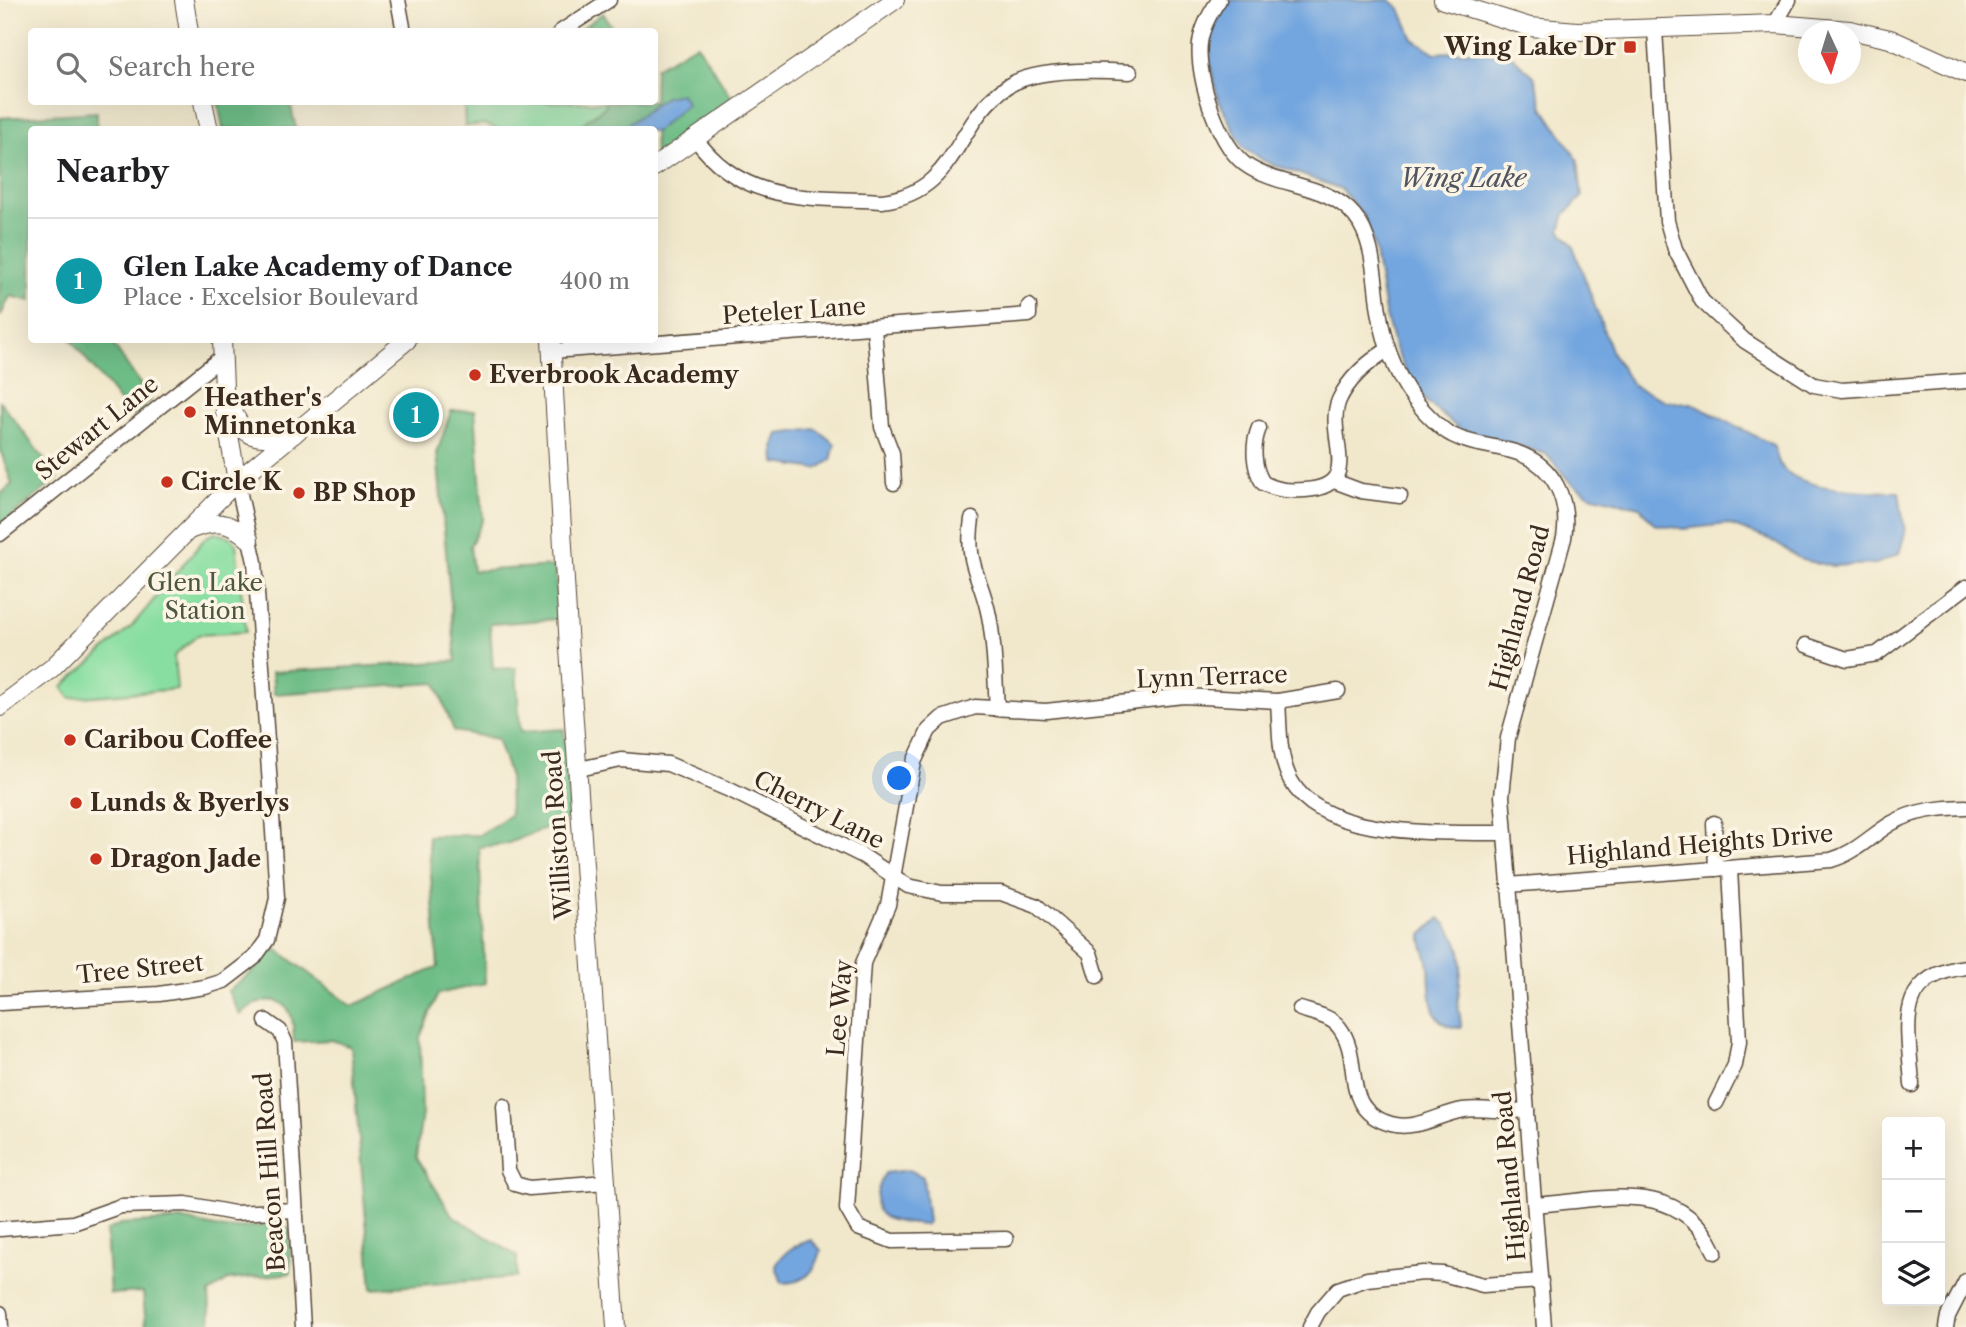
<!DOCTYPE html>
<meta charset="utf-8">
<style>
body{margin:0;font-family:"Libre Caslon Text",serif;background:#f6f6f6;color:#202124}
.controls{position:absolute;right:21px;bottom:21px;display:grid;overflow:hidden;border-radius:7px;box-shadow:0 7px 28px #0002}
.controls button{width:63px;height:63px;display:grid;place-items:center;padding:0;border:0;border-bottom:2px solid #e0e0e0;background:#fff;color:#202124;font:35px sans-serif}
.compass{position:absolute;left:1798px;top:21px;width:63px;height:63px;border-radius:50%;background:#fff;box-shadow:0 7px 28px #0002;rotate:176deg}
.you{position:absolute;left:900px;top:779px;width:24px;height:24px;margin:-18px;border:5px solid #fff;border-radius:50%;background:#1a73e8;box-shadow:0 0 0 10px #1a73e833}
.badge{display:grid;place-items:center;width:46px;height:46px;border-radius:50%;background:#0f766e;color:#fff;font-size:23px;font-weight:700}
.pin{position:absolute;translate:-50% -50%;border:4px solid #fff;box-shadow:0 2px 7px #0006}
.list{margin:0;padding:0;list-style:none}
h2{display:flex;justify-content:space-between;align-items:center;height:91px;margin:0;padding:0 28px;font-size:30px}
h2 small{font-size:23px;font-weight:400;color:#757577}
.list li{display:grid;grid-template-columns:46px 1fr auto;gap:21px;align-items:center;box-sizing:border-box;height:126px;padding:0 28px;border-top:2px solid #e0e0e0}
.list b{display:block;font-size:26px;white-space:nowrap}
.list p{margin:0;font-size:23px;white-space:nowrap;color:#757577}
.list em{font-size:23px;font-style:normal;color:#757577}
.icon{flex:none;width:38px;height:38px;fill:none;stroke:currentColor;stroke-width:2;stroke-linecap:round;stroke-linejoin:round}
.map{position:relative;flex:none;width:1966px;height:1327px;overflow:hidden}
.search{position:absolute;background:#fff;box-shadow:0 7px 28px #0002;left:28px;top:28px;width:630px;height:77px;display:flex;align-items:center;gap:18px;box-sizing:border-box;padding:0 24px;border-radius:7px;color:#757577;font-size:26px}
.panel{position:absolute;background:#fff;box-shadow:0 7px 28px #0002;left:28px;top:126px;width:630px;height:217px;border-radius:7px}
.map>svg:first-child{display:block}
</style>
<div class="map">
<svg width="1966" height="1327" viewBox="0 0 1966 1327">
<rect width="100%" height="100%" fill="#fcf5e5"/>
<filter id="ink" filterUnits="userSpaceOnUse"><feTurbulence type="fractalNoise" baseFrequency=".0143" numOctaves="2"/><feDisplacementMap in="SourceGraphic" scale="14" xChannelSelector="R" yChannelSelector="G"/><feConvolveMatrix kernelMatrix="1 2 1 2 8 2 1 2 1" color-interpolation-filters="sRGB"/></filter>
<filter id="wash" filterUnits="userSpaceOnUse"><feTurbulence type="fractalNoise" baseFrequency=".00686" numOctaves="4" result="noise"/><feDisplacementMap in="SourceGraphic" scale="28" xChannelSelector="R" yChannelSelector="G"/><feGaussianBlur stdDeviation="1.57" result="paint"/><feColorMatrix in="noise" values="0 0 0 0 0 0 0 0 0 0 0 0 0 0 0 0 0 1.4 0 .05"/><feComposite in="paint" operator="in"/></filter>
<g filter="url(#wash)">
<rect width="100%" height="100%" fill="#f1e8cc"/>
<g fill="#88dea1" stroke="#628460" stroke-width="2">
<path d="M464,102h142v4l-32,24 -76,-1 -13,-5 -20,2z"/>
<path d="M215,533l16,4 5,7 10,88 -48,3 -24,21 3,33 -107,9 -8,-11 70,-61 74,-89z"/>
</g>
<g fill="#6ebd87" stroke="#547452" stroke-width="2">
<path d="M603,13l11,18h-36z"/>
<path d="M697,44l38,59 -80,55 -1,-28h-80l32,-24v-4h48l1,-34z"/>
<path d="M218,102h72l6,27h-73z"/>
<path d="M97,112v17l-65,1 -1,171 -21,-5 -10,21v-199z"/>
<path d="M71,340h39l41,60 -19,17z"/>
<path d="M0,401l58,77 -58,48v-31l12,-11 -12,-35z"/>
<path d="M475,410l8,109 -13,27 3,25 82,-5 3,53 -68,5 3,45 23,-1 4,64 44,-3 7,89 -65,26 -27,3 6,136 -47,11 -18,43 2,76 -6,44 36,58 65,41v21l-145,12 -21,-242 -19,-7 -38,2c-1,-8 0,-22 -4,-29 -11,-22 -37,-11 -50,2l-12,-24 23,-18 23,-26 78,59 86,-39 -10,-131 51,-1 31,-20 -1,-41 -12,-35 -43,-8 -18,-48 -162,11 -2,-22 184,-11 -19,-208 14,-42z"/>
<path d="M184,1220l40,9 56,-5 9,5 2,44 -63,7 -19,13 2,34h-65l-3,-35 -33,2 -4,-63 14,-7z"/>
</g>
<g fill="#73a6df" stroke="#57687e" stroke-width="2">
<path d="M1229,0h161l10,9 13,30 22,14 36,-2 39,4 24,21 9,31 35,53 4,37 -17,17 -5,16 13,16 39,107 21,33 33,15 27,3 80,41c3,6 4,16 8,21 20,26 88,25 118,26l6,41 -6,21 -23,10 -44,2 -30,-6 -33,-21 -41,-15 -45,5 -29,-5 -14,-17 -50,-12 -20,-13 -24,-28 -87,-25 -32,-27 -19,-26 -13,-27 -10,-37 -11,-66 -10,-29 -23,-28 -77,-28 -21,-13 -25,-49 -9,-39 3,-32z"/>
<path d="M681,94l6,10 -32,28 -33,-3 43,-32z"/>
<path d="M816,429l19,15 -4,16 -14,9 -42,-6 -1,-18 5,-11z"/>
<path d="M1440,918c29,29 21,46 18,82 0,9 3,18 3,28 -35,-1 -30,-35 -32,-61 -1,-12 -8,-20 -7,-32z"/>
<path d="M909,1170l14,7 5,45 -3,3c-39,-3 -63,-6 -40,-52z"/>
<path d="M811,1240l10,10c-5,23 -17,33 -39,33l-6,-17c7,-15 20,-21 35,-26z"/>
</g>
</g>
<g filter="url(#ink)">
<g fill="none" stroke-linecap="round" stroke-linejoin="round">
<defs>
<g id="minor">
<path d="M398,0l6,32"/>
<path d="M1219,0c-9,13 -17,27 -19,43 -4,34 19,106 49,124 32,20 79,17 105,48 21,25 20,65 25,96 6,38 19,72 45,100 8,8 17,19 28,24 21,11 44,10 66,18 37,13 52,48 46,85l-56,200 -6,58 42,531"/>
<path d="M1775,24l14,-24"/>
<path d="M1655,30l12,191 8,28 27,52 43,40 69,44 28,5 124,-9"/>
<path d="M560,32l49,-32"/>
<path d="M695,138c48,67 113,59 187,63 77,-9 72,-80 126,-115 27,-18 90,-16 122,-14"/>
<path d="M874,328l8,99 10,26 2,30"/>
<path d="M552,351l477,-36v-9"/>
<path d="M1259,428c-7,17 -6,40 4,55 15,8 26,8 42,7 61,-4 19,-55 34,-90 10,-22 28,-37 48,-50"/>
<path d="M1334,481l27,10 39,5"/>
<path d="M972,519c-7,47 9,56 17,97 6,30 6,62 8,93"/>
<path d="M0,534l222,-177"/>
<path d="M1806,645l41,14 30,-5 89,-67"/>
<path d="M1278,701c2,26 0,56 13,80 33,59 152,51 211,52"/>
<path d="M579,769l42,-9 47,4 64,27 131,65 45,30 34,7h59l36,13 53,47 7,23"/>
<path d="M1714,823l2,46"/>
<path d="M1509,885l322,-25c25,-7 39,-24 61,-37 23,-13 47,-15 74,-16"/>
<path d="M0,1003l159,-9 46,-7 19,-6 30,-23 13,-18 10,-42 -4,-67 -18,-269 -18,-81"/>
<path d="M1300,1009c12,4 31,7 39,18 26,33 -2,82 52,97 25,7 48,-10 72,-14 20,-3 42,3 64,0"/>
<path d="M266,1021l14,10 5,11 18,285"/>
<path d="M1912,1085c-3,-56 -20,-109 54,-118"/>
<path d="M1716,1103l19,-38 4,-23 -9,-173"/>
<path d="M504,1106l4,64 7,14 14,4 77,-6"/>
<path d="M1535,1205c68,-5 145,-29 180,47"/>
<path d="M0,1229l73,-6 48,-17 65,-2 48,9 61,-3"/>
<path d="M1006,1239l-114,2 -34,-13 -11,-19 16,-246 25,-58 26,-143 15,-32 13,-12 33,-11 71,4 138,-15 94,5 60,-10"/>
<path d="M0,1313l1,14"/>
<path d="M1310,1327l8,-15 20,-23 29,-10 56,-6 20,1 40,11 58,-4"/>
<path d="M1946,1327l2,-11 18,-35"/>
</g>
<g id="major">
<path d="M184,0l5,32"/>
<path d="M1443,0l87,27 47,4 198,-7 75,6 40,9 76,34"/>
<path d="M203,102l6,28"/>
<path d="M654,167l241,-167"/>
<path d="M222,340l3,72 12,69"/>
<path d="M551,340l18,309 47,678"/>
<path d="M231,406c13,37 28,33 63,28"/>
<path d="M189,530c25,-10 40,-10 60,9"/>
<path d="M0,707l52,-39 185,-187 170,-141"/>
</g>
</defs>
<use href="#minor" stroke="#564638" stroke-width="17"/>
<use href="#major" stroke="#564638" stroke-width="20"/>
<use href="#minor" stroke="#fff" stroke-width="14"/>
<use href="#major" stroke="#fff" stroke-width="18"/>
</g>
</g>
<g fill="#c8321e" stroke="#fcf5e5" stroke-width="2.5">
<rect x="1623" y="40" width="14" height="14" rx="3.5"/>
<circle cx="475" cy="375" r="7"/>
<circle cx="190" cy="412" r="7"/>
<circle cx="167" cy="482" r="7"/>
<circle cx="299" cy="493" r="7"/>
<circle cx="70" cy="740" r="7"/>
<circle cx="76" cy="803" r="7"/>
<circle cx="96" cy="859" r="7"/>
</g>
<g text-anchor="middle" stroke-width="7" stroke-linejoin="round" paint-order="stroke">
<g font-size="24" font-weight="bold" fill="#3b2a1e" stroke="#fcf5e5" text-anchor="start">
<text x="1616" y="55" text-anchor="end">Wing Lake Dr</text>
<text x="489" y="383">Everbrook Academy</text>
<text x="204" y="406">Heather's<tspan x="204" dy="28">Minnetonka</tspan></text>
<text x="181" y="490">Circle K</text>
<text x="313" y="501">BP Shop</text>
<text x="84" y="748">Caribou Coffee</text>
<text x="90" y="811">Lunds &amp; Byerlys</text>
<text x="110" y="867">Dragon Jade</text>
</g>
<g font-size="24" fill="#3b2a1e" stroke="#fcf5e5">
<text transform="translate(794 311) rotate(-4)" y="8">Peteler Lane</text>
<text transform="translate(97 428) rotate(-39)" y="8">Stewart Lane</text>
<text transform="translate(1520 608) rotate(-75)" y="8">Highland Road</text>
<text transform="translate(1212 677) rotate(-2)" y="8">Lynn Terrace</text>
<text transform="translate(819 810) rotate(27)" y="8">Cherry Lane</text>
<text transform="translate(558 835) rotate(-94)" y="8">Williston Road</text>
<text transform="translate(1700 845) rotate(-5)" y="8">Highland Heights Drive</text>
<text transform="translate(140 969) rotate(-6)" y="8">Tree Street</text>
<text transform="translate(840 1008) rotate(-85)" y="8">Lee Way</text>
<text transform="translate(270 1172) rotate(-94)" y="8">Beacon Hill Road</text>
<text transform="translate(1510 1176) rotate(-95)" y="8">Highland Road</text>
</g>
<g font-size="24" fill="#4e573f" stroke="#fcf5e5">
<text x="205" y="591">Glen Lake<tspan x="205" dy="28">Station</tspan></text>
</g>
<g font-size="26" font-style="italic" fill="#4f5562" stroke="#fcf5e5">
<text x="1463" y="187">Wing Lake</text>
</g>
</g>
</svg>
<div class="controls">
<button>+</button>
<button>−</button>
<button><svg class="icon" aria-label="layers" viewBox="0 0 24 24"><path d="M12 4l9 5-9 5-9-5zM3 14l9 5 9-5"/></svg></button>
</div>
<svg class="compass" viewBox="-18 -18 36 36"><path d="M0-13l5 13h-10z" fill="#e53935"/><path d="M0 13l5-13h-10z" fill="#757577"/></svg>
<div class="you"></div>
<div class="pin badge" style="left:416px;top:415px;background:#0f9aa8">1</div>
<div class="search"><svg class="icon" aria-label="search" viewBox="0 0 24 24"><circle cx="10" cy="10" r="6"/><path d="M15 15l6 6"/></svg>Search here</div>
<section class="panel">
<h2>Nearby<small></small></h2>
<ul class="list">
<li><span class="badge" style="background:#0f9aa8">1</span><div><b>Glen Lake Academy of Dance</b><p>Place · Excelsior Boulevard</p></div><em>400 m</em></li>
</ul>
</section>
</div>
